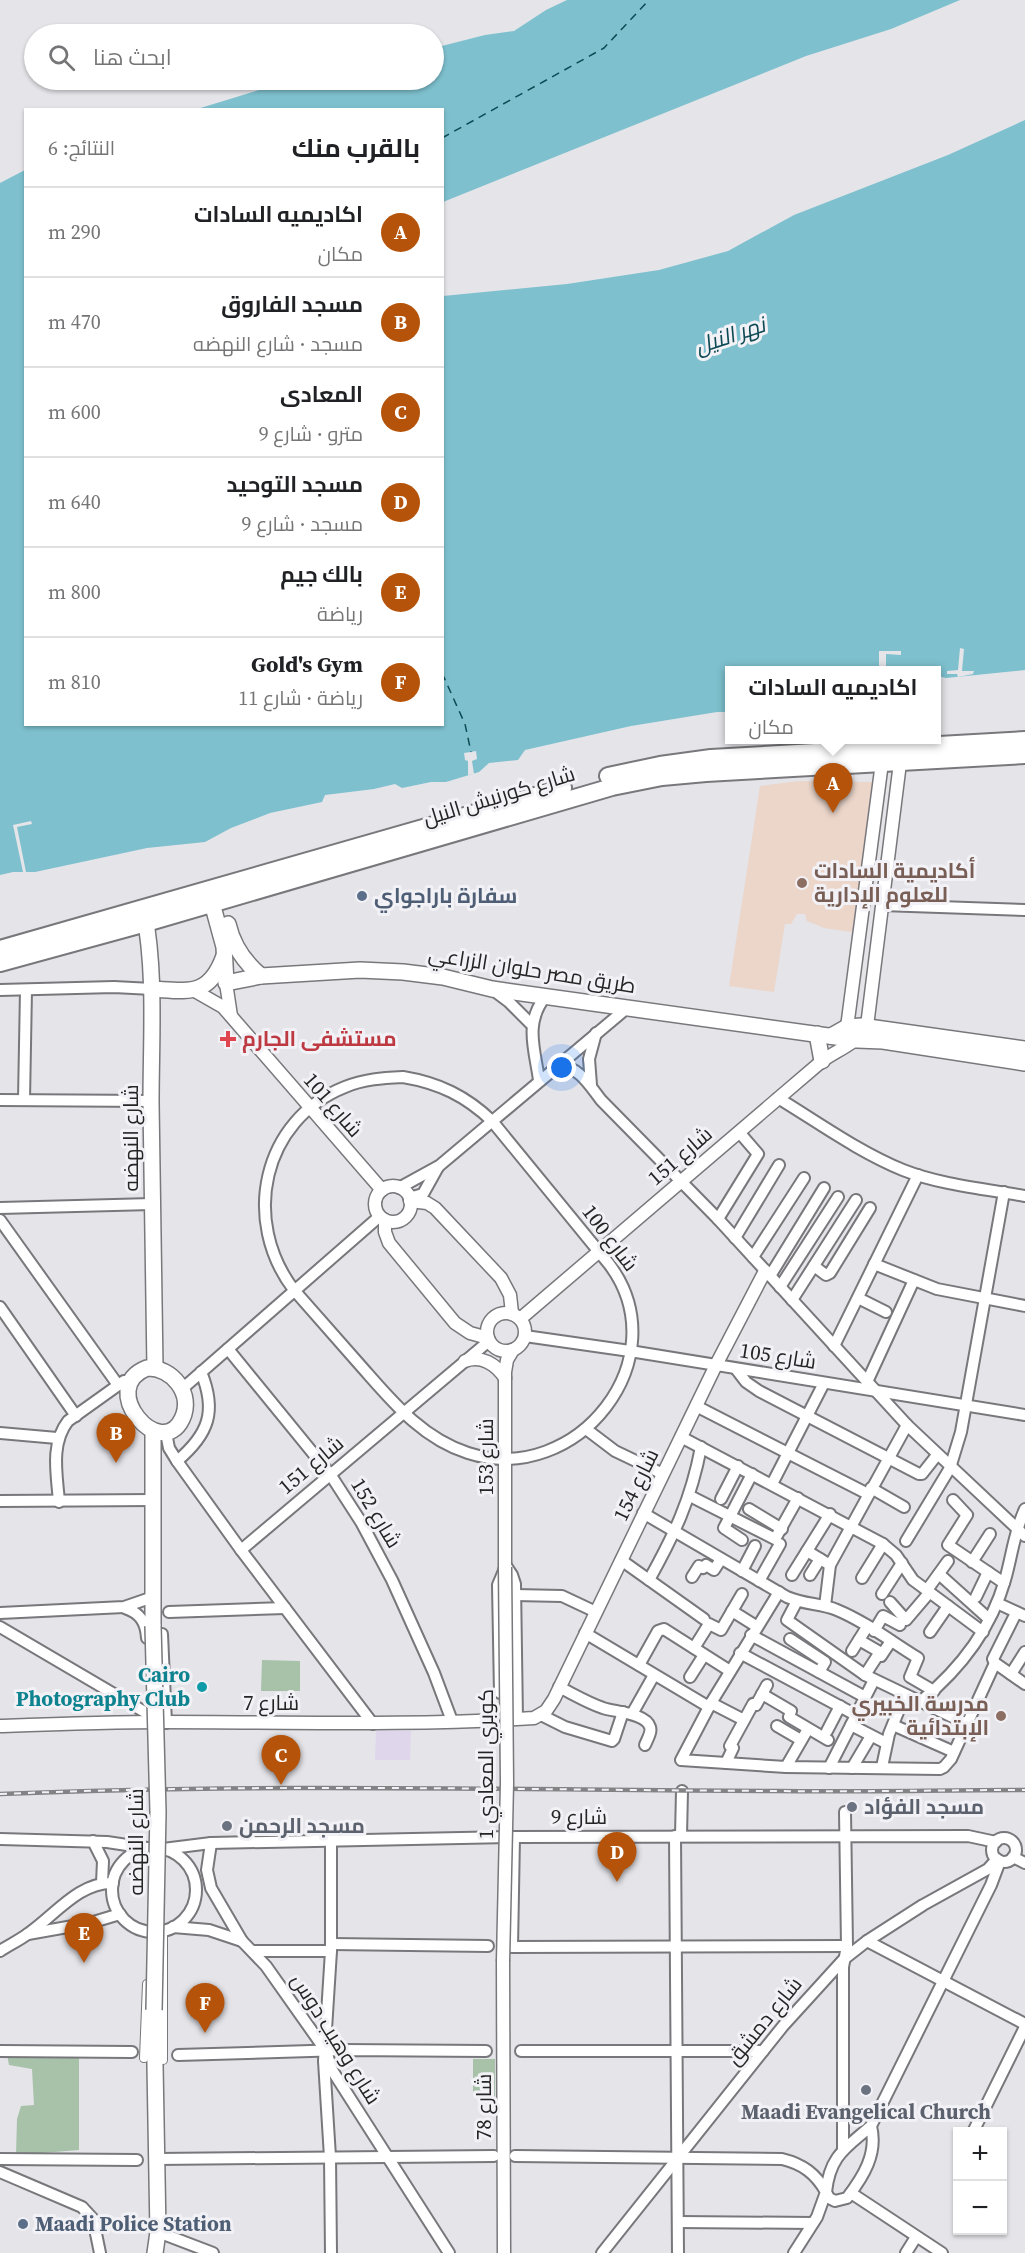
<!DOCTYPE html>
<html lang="ar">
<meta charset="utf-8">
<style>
body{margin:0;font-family:"Source Serif 4",Cairo,serif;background:#f2f2f2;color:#202124;direction:rtl}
.controls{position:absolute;right:18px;bottom:18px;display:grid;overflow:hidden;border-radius:0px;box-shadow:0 2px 4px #0004}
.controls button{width:54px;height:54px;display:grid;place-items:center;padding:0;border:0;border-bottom:2px solid #e0e0e0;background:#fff;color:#202124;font:30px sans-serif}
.you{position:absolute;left:562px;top:1068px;width:21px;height:21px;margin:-15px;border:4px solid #fff;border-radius:50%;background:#1a73e8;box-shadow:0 0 0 9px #1a73e833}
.badge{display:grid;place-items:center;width:39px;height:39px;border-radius:50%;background:#b45309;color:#fff;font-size:20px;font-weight:700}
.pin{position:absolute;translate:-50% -50px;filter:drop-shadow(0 2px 3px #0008)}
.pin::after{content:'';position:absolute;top:32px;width:21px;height:18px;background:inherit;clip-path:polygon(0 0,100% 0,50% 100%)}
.popup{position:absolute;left:725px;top:666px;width:216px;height:78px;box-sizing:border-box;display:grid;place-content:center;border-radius:0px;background:#fff;filter:drop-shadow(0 2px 4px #0005);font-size:20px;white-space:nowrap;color:#757577}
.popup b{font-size:22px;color:#202124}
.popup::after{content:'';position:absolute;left:50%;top:100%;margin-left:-12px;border:12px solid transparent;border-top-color:#fff}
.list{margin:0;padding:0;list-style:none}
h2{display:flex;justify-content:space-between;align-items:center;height:78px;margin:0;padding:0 24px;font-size:26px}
h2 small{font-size:20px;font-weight:400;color:#757577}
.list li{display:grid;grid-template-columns:39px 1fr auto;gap:18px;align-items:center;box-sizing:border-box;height:90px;padding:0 24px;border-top:2px solid #e0e0e0}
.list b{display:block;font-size:22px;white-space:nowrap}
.list p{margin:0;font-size:20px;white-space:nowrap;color:#757577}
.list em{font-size:20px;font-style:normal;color:#757577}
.icon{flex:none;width:33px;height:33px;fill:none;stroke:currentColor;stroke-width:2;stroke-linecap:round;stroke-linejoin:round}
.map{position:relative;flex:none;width:1025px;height:2253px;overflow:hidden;direction:ltr}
.search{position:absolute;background:#fff;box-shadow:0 2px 4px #0004;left:24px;top:24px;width:420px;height:66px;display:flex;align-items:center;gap:15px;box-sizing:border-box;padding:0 21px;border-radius:33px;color:#757577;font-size:22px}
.panel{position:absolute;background:#fff;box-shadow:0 2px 4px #0004;left:24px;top:108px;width:420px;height:618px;border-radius:0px;direction:rtl}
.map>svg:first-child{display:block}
</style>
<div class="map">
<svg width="1025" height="2253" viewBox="0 0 1025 2253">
<rect width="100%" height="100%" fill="#e4e4e9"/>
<path fill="#dfd6ec" d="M376,1731h35l-1,29h-35z"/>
<path fill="#ecd6ca" d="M798,781l76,1 -22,150 -28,-4 -17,-7 -2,-7h-8l-6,10h-6l-11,68 -45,-6 31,-200z"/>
<g fill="#a7c2a9">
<path d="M262,1660l38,1v30h-39z"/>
<path d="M7,2054l72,3v93l-63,5 1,-36 4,-13 13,-1 -2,-36 -23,-4z"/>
<rect x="473" y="2059" width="22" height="38"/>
</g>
<g fill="#7ec0ce">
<path d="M567,0h393l-69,29 -85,27 -363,146 -1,-92h-248l65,-20 50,-10h125v-32l51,-13 29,-4 32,-21z"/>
<path d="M1025,120v550l-79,8 -9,-2 -1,-6h-206l-1,42h-12l-86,14 -106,24 -7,10 -29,3 -10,9 -33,10h-15l-29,6 -7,-4 -21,5 -49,6 -3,7 -52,11 -39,15 -26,14 -58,6 -112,24h-22l-13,3v-692l25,-13 1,554h416l1,-428 124,-12 92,-14 69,-19 66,-36 154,-60z"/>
</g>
<g fill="#e4e4e9">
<path d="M960,648l4,1 -2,22h12l-1,3 -15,3 -1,-3h-10v-3l11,-1z"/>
<path d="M879,651h22v4l-15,-1v16h-7z"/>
<path d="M476,751l1,8 -5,2 2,13 -6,1v-14l-3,-1 -1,-7z"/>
<path d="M31,821l1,3 -15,3 9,45h-3l-10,-47z"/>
</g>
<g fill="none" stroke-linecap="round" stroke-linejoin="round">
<g stroke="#0e4a54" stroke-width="1.5" stroke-dasharray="8 6" stroke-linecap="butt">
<path d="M442,138l162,-90 45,-48"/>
<path d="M442,673l23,51 6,28"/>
</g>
<defs>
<g id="pedestrian">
<path d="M144,2058l3,-74"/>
<path d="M163,2060v-129"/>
</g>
<g id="minor">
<path d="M882,905l143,5"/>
<path d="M0,990l114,-3 38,2"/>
<path d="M493,990l16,12 22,22"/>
<path d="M557,1064c23,4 31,19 44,36l117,119 189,206 118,111"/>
<path d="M403,1077c36,6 63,19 89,44l117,143c71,94 -32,224 -141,189 -47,-15 -77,-53 -108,-88 -22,-25 -44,-50 -66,-75 -53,-69 -32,-170 51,-203 19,-8 38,-9 58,-10z"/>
<path d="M539,1080c-4,-30 -15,-56 6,-83"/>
<path d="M591,1085l-2,-26 7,-26"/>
<path d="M778,1098c41,25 81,54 125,72 38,15 82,19 122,26"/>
<path d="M0,1100l151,1"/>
<path d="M24,1100l2,-110"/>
<path d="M399,1188l40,-22 188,-158"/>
<path d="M409,1198l14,-4 15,-27"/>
<path d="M0,1208l152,-4"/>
<path d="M718,1219l40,-65 -19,-22"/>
<path d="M0,1220l118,165"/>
<path d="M735,1238l44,-73"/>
<path d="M753,1257l51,-79"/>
<path d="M874,1264l63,25 88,17"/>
<path d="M814,1266l12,9 4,-2 40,-65"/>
<path d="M770,1276l54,-88"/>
<path d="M780,1287l58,-90"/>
<path d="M858,1298l28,14"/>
<path d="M792,1300l64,-100"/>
<path d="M0,1307l76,109"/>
<path d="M525,1336l105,15 395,64"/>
<path d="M834,1346l84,-171"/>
<path d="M228,1349l102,125 31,48 31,58 42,93 18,48"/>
<path d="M736,1369l10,13 13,9 160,83h3l15,-19"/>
<path d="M867,1382l47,-102"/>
<path d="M182,1389l198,-173"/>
<path d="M696,1406l172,88"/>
<path d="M586,1429l29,22 48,23"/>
<path d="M0,1433l57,5"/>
<path d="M166,1433l3,15 8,13 64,89 132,174"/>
<path d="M681,1437l202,107 13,11 17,25 70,52"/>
<path d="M177,1461c32,-27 40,-50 24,-89"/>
<path d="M772,1484l52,-101"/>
<path d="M871,1488l33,19"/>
<path d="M690,1496l85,43 23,-41"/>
<path d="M721,1499l17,-33"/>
<path d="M953,1500l14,15 -19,30 56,38"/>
<path d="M0,1501l154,-1"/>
<path d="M59,1502c-2,-27 -9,-58 9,-81l56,-40"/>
<path d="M749,1509l33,20"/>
<path d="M643,1513l144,84c18,8 34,6 50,13 29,12 55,32 81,48l-8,19 24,14"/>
<path d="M742,1540l-18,-12 28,-54"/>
<path d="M906,1541l44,-73 11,-36 43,-240"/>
<path d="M241,1550l248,-209"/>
<path d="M807,1551l23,14"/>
<path d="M621,1560l83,59"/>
<path d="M972,1562l18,-28"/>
<path d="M742,1571l13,-25"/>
<path d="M939,1574l50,45"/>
<path d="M792,1575l38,-61"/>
<path d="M810,1575l10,-16"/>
<path d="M692,1577l7,-11 4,2 3,-3 8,5 7,-11"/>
<path d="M862,1578l21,-34"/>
<path d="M649,1580c25,-45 42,-80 52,-133"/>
<path d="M759,1581l21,-37"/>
<path d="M927,1590l21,-29"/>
<path d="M779,1592l-68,111 -30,57 105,7 154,2 4,-2 7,-8 44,-96"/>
<path d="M882,1594l20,-31"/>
<path d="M515,1595l47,1 34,16"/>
<path d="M976,1597l12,-25"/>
<path d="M797,1601l-10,19 78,55 102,49"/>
<path d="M890,1602l16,18 23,-27"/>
<path d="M997,1603l28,13"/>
<path d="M825,1606l5,-41 77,-140"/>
<path d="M125,1608c15,5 21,14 22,30"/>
<path d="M732,1611l24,15"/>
<path d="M169,1612l116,-4"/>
<path d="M0,1613l124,-6 29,-10"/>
<path d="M1016,1613l-23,46 2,4 30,21"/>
<path d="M0,1627l160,94"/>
<path d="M874,1631l9,-15 17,9"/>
<path d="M930,1632l18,-26"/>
<path d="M585,1633l124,74"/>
<path d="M162,1634l4,89"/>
<path d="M751,1635l114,62"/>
<path d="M790,1639l35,23 -6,10"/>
<path d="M859,1640l19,11"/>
<path d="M694,1648l15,-24 12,6 21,-36"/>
<path d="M852,1651l15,-24"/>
<path d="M740,1653l116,62"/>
<path d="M639,1665l19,-34 6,-2 66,42"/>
<path d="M1011,1674l14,-22"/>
<path d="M865,1675l13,-20 3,1 10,-15"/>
<path d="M690,1677l14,-22"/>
<path d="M559,1687c14,7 29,16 44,21 11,4 43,5 47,19 2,5 -3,13 -5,18"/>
<path d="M500,1693l-2,-108 8,-19 6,9 3,9 2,135"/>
<path d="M762,1694l29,17 -2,6 39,23"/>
<path d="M920,1702c39,-32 71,-73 85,-122 7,-24 9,-48 20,-71"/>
<path d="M711,1703l33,17"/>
<path d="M632,1714l22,-39"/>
<path d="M541,1715l24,12 47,14 2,-2 9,-27"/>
<path d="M851,1725l35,18"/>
<path d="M893,1725l61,27"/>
<path d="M777,1726l24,14"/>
<path d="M827,1731l13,-25"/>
<path d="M726,1763l7,-15 -3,-2 23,-42 3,1 11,-20"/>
<path d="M786,1767l22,-38"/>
<path d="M882,1767l7,-33 16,-39"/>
<path d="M829,1768l45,-88"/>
<path d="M852,1768l19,-32"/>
<path d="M675,1836l3,417"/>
<path d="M681,1836l1,-45"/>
<path d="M514,1837l-2,110 335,-1"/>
<circle cx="1004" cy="1850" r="12"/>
<path d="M0,1839l107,3 40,6"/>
<path d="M93,1841l10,20 -1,22"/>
<path d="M211,1843l-4,27 4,18 31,53 24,25 60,85 6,19 117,183"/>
<circle cx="154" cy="1890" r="42"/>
<path d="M163,1849l48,-6 303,-6 454,-1 28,6"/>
<path d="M1013,1857l12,6"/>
<path d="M173,1927l36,3 33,11"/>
<path d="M28,1934l62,-11 30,-9"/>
<path d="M867,1941l158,83"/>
<path d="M331,1944l157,2"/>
<path d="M0,1951c9,-6 20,-11 29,-18 26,-18 50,-51 84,-50"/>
<path d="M254,1951h77"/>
<path d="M0,2051l132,1"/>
<path d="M521,2051h242"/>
<path d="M178,2055l165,-5 143,1"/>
<path d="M871,2126c7,28 -8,51 -24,72l-12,3 -6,-3 -3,-6c4,-37 20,-44 45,-66l120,-241 9,-24"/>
<path d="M973,2132l52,-105"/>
<path d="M843,2148v-181l4,-21 -2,-134"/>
<path d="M515,2156l267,3c21,5 34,15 44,33l-9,25 -23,36"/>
<path d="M0,2159l137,1"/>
<path d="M157,2159l337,-3"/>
<path d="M0,2172l82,35 11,12 7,34"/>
<path d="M851,2193l91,60"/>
<path d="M679,2222l134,1"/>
<path d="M158,2232l55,21"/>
<path d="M331,2253l-1,-96 -6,-96 7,-110v-112"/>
<path d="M602,2253l181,-227 61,-67 23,-18 56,-36 65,-36 9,-10"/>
<path d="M906,2253l10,-16"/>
</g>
<g id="tertiary">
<path d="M226,983l5,33"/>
<path d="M195,991l28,16 159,183"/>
<path d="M846,1035l37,-280"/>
<circle cx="393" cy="1204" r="18"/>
<path d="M410,1201l17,2 8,5 66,70 9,17 2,18"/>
<path d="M385,1220v12l4,11 66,80 15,10 18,5"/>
<circle cx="506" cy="1332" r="19"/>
<path d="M520,1319l302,-258c15,-11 36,-18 45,-35l34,-271"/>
<path d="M465,1361c16,-6 31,3 40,17"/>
<path d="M505,1567v-195l2,-12 6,-10"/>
<path d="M0,1726c55,-2 109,-4 164,-4 123,0 247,4 370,-4l12,-7 8,-12 162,-334 49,-94"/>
<path d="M503,1961l1,292"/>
</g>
<g id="secondary">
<path d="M209,892l15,55 2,36 35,-7 99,-6 43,2 40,5 49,12 365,51 26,1 142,22"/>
<path d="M144,911c12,63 7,127 7,192 1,88 2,176 4,265"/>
<path d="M228,924c5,22 16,38 33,52"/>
<path d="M152,989c37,2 57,8 72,-33"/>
<path d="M817,1034l5,27"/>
<path d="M831,1036l16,-9 14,-1 164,23"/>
<path d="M147,1368c25,-1 47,26 35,51 -21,44 -86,-31 -35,-51z"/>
<path d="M153,1626v-195"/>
<path d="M154,2010l4,222 -3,21"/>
</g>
<g id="trunk">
<path d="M608,776l52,-11 51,-7 314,-18"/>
<path d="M0,949l563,-161"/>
<path d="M0,963l146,-40 466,-136 50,-10 44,-4 319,-18"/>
</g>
</defs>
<use href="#pedestrian" stroke="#78787c" stroke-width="10"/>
<use href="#minor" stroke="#78787c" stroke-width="14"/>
<use href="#tertiary" stroke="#78787c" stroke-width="15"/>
<use href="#secondary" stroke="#78787c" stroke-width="18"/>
<use href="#trunk" stroke="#78787c" stroke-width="20"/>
<use href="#pedestrian" stroke="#fff" stroke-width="8"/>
<use href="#minor" stroke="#fff" stroke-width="10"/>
<use href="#tertiary" stroke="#fff" stroke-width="12"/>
<use href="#secondary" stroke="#fff" stroke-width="15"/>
<use href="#trunk" stroke="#fff" stroke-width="16"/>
<defs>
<path id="rail" d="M0,1794c259,-11 518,-4 778,-3 82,1 165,-1 247,-1"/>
</defs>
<use href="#rail" stroke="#838386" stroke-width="4.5"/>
<use href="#rail" stroke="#f2f1f6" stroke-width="2" stroke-dasharray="7" stroke-linecap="butt"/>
<defs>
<path id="tertiary-bridge" d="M503,1961l4,-178 -2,-216"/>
<path id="secondary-bridge" d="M153,1626l5,186 -4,198"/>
</defs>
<use href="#tertiary-bridge" stroke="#78787c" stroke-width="15" stroke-linecap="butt"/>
<use href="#secondary-bridge" stroke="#78787c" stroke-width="18" stroke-linecap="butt"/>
<use href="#tertiary-bridge" stroke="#fff" stroke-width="12"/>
<use href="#secondary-bridge" stroke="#fff" stroke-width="15"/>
</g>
<g fill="#8d6e63" stroke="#f2f1f6" stroke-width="2">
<circle cx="802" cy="883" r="6"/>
<circle cx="1001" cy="1716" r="6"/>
</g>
<g fill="#5c6f8a" stroke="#f2f1f6" stroke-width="2">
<circle cx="362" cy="896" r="6"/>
<circle cx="23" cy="2224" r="6"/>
</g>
<path fill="#e0444e" stroke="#f2f1f6" stroke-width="2" d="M225 1030h6v6h6v6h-6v6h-6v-6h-6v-6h6z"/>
<circle fill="#0f9aa8" stroke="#f2f1f6" stroke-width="2" cx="202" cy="1687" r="6"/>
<g fill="#6b7280" stroke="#f2f1f6" stroke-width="2">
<circle cx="852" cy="1807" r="6"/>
<circle cx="227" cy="1826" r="6"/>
<circle cx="866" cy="2090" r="6"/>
</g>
<g text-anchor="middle" stroke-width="6" stroke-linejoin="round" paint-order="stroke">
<g font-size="21" fill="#252526" stroke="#f2f1f6">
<text transform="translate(499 796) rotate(-17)" y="7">شارع كورنيش النيل</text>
<text transform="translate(532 970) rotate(9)" y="7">طريق مصر حلوان الزراعي</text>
<text transform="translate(333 1105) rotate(49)" y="7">شارع 101</text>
<text transform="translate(131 1138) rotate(-90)" y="7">شارع النهضه</text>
<text transform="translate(680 1156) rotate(-41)" y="7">شارع 151</text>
<text transform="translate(610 1238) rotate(53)" y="7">شارع 100</text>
<text transform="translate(778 1356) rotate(9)" y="7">شارع 105</text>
<text transform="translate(486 1457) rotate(-90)" y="7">شارع 153</text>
<text transform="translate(311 1465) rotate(-40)" y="7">شارع 151</text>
<text transform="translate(636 1485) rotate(-64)" y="7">شارع 154</text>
<text transform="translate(376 1513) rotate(59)" y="7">شارع 152</text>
<text x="271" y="1710">شارع 7</text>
<text transform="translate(486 1764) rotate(-90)" y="7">كوبري المعادي 1</text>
<text x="579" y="1824">شارع 9</text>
<text transform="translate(136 1842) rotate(-90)" y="7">شارع النهضه</text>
<text transform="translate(764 2021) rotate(-51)" y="7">شارع دمشق</text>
<text transform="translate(336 2039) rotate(58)" y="7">شارع وهيب دوس</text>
<text transform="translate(484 2107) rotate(-90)" y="7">شارع 78</text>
</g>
<g font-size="21" font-weight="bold" fill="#785e54" stroke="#f2f1f6" text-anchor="start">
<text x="814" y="878">أكاديمية السادات<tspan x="814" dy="24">للعلوم الإدارية</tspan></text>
<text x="989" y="1711" text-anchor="end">مدرسة الخبيري<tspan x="989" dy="24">الإبتدائية</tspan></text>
</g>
<g font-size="21" font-weight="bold" fill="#4e5e75" stroke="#f2f1f6" text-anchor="start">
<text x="374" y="903">سفارة باراجواي</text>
<text x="35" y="2231">Maadi Police Station</text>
</g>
<g font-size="21" font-weight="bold" fill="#be3a42" stroke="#f2f1f6" text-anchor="start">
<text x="242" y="1046">مستشفى الجارم</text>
</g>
<g font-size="21" font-weight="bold" fill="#0d838f" stroke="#f2f1f6" text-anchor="end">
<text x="190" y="1682">Cairo<tspan x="190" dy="24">Photography Club</tspan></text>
</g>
<g font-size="21" font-weight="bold" fill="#5b616d" stroke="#f2f1f6" text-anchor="start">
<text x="864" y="1814">مسجد الفؤاد</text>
<text x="239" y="1833">مسجد الرحمن</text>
<text x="866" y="2119" text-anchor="middle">Maadi Evangelical Church</text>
</g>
<g font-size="22" font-style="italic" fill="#0e4a54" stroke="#f2f1f6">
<text transform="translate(730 335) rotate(-19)" y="8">نهر النيل</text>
</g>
</g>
</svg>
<div class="controls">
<button>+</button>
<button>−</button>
</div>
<div class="you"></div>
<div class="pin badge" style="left:833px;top:813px">A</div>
<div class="popup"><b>اكاديميه السادات</b>مكان</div>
<div class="pin badge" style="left:116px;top:1463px">B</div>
<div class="pin badge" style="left:281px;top:1785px">C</div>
<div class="pin badge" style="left:617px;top:1882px">D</div>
<div class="pin badge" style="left:84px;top:1963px">E</div>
<div class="pin badge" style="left:205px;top:2033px">F</div>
<div class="search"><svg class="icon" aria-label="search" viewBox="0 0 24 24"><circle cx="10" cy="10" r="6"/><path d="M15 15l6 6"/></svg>ابحث هنا</div>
<section class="panel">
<h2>بالقرب منك<small>النتائج: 6</small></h2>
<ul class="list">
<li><span class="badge">A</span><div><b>اكاديميه السادات</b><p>مكان</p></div><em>290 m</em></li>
<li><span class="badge">B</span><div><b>مسجد الفاروق</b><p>مسجد · شارع النهضه</p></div><em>470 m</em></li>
<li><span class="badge">C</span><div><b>المعادى</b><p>مترو · شارع 9</p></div><em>600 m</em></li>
<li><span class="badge">D</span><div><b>مسجد التوحيد</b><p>مسجد · شارع 9</p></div><em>640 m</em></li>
<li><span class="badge">E</span><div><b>بالك جيم</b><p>رياضة</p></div><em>800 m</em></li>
<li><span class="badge">F</span><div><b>Gold's Gym</b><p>رياضة · شارع 11</p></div><em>810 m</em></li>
</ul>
</section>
</div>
